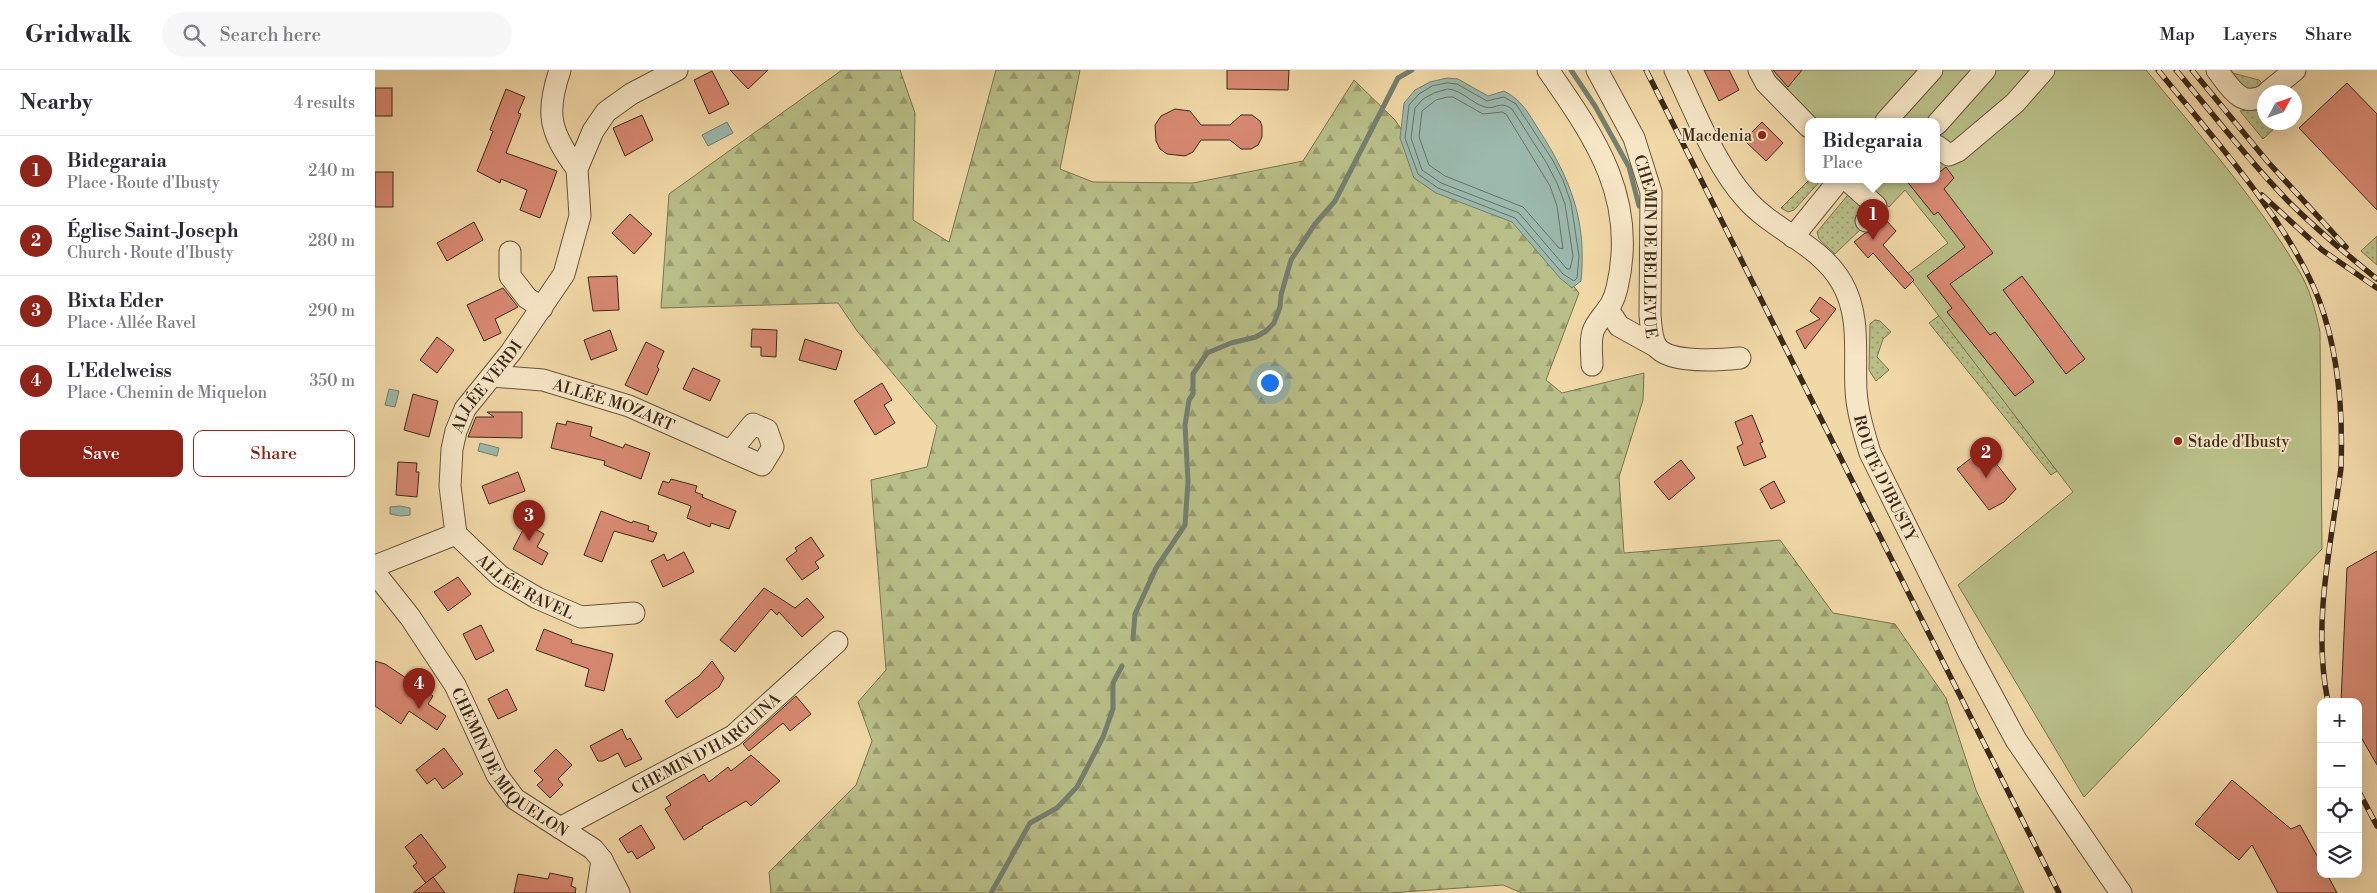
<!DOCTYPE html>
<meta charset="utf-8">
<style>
body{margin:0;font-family:"Libre Bodoni",serif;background:#f7f7f7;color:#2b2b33}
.controls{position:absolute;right:15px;bottom:15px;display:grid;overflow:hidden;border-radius:10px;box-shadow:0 5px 20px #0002}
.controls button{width:45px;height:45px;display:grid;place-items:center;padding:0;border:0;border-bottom:1px solid #e1e1e2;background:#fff;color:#2b2b33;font:25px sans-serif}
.compass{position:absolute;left:1882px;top:15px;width:45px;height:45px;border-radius:50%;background:#fff;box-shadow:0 5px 20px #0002;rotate:50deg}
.you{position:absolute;left:894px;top:312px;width:18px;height:18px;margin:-12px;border:4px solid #fff;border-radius:50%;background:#1a73e8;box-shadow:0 0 0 8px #1a73e833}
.badge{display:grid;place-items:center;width:32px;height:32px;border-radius:50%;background:#8f2418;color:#fff;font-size:16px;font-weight:700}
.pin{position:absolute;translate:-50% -41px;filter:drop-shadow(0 1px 2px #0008)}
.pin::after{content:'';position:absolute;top:26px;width:18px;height:15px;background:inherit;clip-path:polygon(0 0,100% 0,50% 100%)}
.popup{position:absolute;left:1430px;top:48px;width:135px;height:65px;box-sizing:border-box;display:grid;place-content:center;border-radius:10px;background:#fff;filter:drop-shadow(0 1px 4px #0005);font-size:16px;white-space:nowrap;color:#7c7c81}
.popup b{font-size:19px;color:#2b2b33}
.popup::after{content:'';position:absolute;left:50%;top:100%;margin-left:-10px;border:10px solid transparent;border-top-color:#fff}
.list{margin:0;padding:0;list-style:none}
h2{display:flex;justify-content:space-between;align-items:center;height:65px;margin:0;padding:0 20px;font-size:21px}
h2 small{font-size:16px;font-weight:400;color:#7c7c81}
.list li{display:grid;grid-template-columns:32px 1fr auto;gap:15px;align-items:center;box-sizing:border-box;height:70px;padding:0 20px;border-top:1px solid #e1e1e2}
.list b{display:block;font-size:19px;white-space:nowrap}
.list p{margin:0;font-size:16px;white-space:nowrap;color:#7c7c81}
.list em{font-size:16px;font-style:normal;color:#7c7c81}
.actions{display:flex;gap:10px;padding:15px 20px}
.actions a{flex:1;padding:11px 0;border:1px solid #8f2418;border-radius:10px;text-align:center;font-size:18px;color:#8f2418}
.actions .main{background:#8f2418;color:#fff}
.icon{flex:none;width:28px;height:28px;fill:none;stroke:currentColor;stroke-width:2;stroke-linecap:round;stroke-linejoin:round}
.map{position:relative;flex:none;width:2002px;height:823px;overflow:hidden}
header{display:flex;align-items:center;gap:30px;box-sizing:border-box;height:70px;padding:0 25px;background:#fff;border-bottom:1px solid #e1e1e2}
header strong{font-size:24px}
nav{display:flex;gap:28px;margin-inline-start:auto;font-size:18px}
.search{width:350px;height:45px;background:#f7f7f7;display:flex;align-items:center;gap:12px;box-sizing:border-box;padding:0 18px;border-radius:28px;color:#7c7c81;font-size:19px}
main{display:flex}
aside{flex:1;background:#fff}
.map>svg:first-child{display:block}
</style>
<header>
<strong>Gridwalk</strong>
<div class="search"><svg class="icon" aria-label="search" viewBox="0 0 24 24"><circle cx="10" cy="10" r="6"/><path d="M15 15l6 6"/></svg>Search here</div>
<nav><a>Map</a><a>Layers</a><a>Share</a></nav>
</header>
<main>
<aside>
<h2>Nearby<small>4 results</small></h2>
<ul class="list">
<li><span class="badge">1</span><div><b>Bidegaraia</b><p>Place · Route d'Ibusty</p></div><em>240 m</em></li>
<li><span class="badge">2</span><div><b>Église Saint-Joseph</b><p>Church · Route d'Ibusty</p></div><em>280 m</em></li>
<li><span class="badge">3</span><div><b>Bixta Eder</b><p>Place · Allée Ravel</p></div><em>290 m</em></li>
<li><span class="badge">4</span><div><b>L'Edelweiss</b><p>Place · Chemin de Miquelon</p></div><em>350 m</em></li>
</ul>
<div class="actions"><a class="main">Save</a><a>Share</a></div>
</aside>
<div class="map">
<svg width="2002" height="823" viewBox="0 0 2002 823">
<defs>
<pattern id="grass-dots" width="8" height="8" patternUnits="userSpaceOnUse" patternTransform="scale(1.25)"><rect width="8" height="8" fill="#b9bf88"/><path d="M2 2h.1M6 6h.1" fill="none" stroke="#989b6e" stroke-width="1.8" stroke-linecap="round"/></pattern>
<pattern id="forest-firs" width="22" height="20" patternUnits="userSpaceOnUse" patternTransform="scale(1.25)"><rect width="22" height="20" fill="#b9bf88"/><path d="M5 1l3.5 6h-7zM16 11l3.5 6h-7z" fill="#989b6e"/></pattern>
</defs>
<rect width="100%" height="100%" fill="#f1d8a7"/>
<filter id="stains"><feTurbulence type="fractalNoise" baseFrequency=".004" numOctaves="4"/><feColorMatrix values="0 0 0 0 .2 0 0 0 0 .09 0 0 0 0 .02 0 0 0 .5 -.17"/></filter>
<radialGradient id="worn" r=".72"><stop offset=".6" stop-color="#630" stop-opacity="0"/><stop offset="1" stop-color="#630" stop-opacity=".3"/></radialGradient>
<g fill="url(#grass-dots)" stroke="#7a7450">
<path d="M1850,1l34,9 8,8 -14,8z"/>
<path d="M1889,38l1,14 15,1 -17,16 -23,-28z"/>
<path d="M1435,109h12l-28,31 -6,2 -7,-4z"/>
<path d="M1477,120l11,10 2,25 -30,29 -16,-15 -2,-7z"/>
<path d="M2002,166v29l-16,-14z"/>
<path d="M1569,242l68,100 45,59 -6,4 -122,-152z"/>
<path d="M1500,250l5,1 11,11 -8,7 -6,18 12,13 -13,11 -7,-11 1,-46z"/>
</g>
<path fill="url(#forest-firs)" stroke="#7a7450" d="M467,0h58l15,43 -2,107 36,22 47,-172h84l-20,99 33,13 100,1 110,-22 51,-81 41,40 42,62 81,34 61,77 -33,87 16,13 82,-20 -1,27 -24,77 5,76 156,-13 53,73 62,11 51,74 30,92 48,103h-502l-19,-8 -114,8h-618l-2,-21 87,-87 16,-44 -14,-39 28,-32 -15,-190 56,-13 10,-41 -80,-95 -19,-28 -177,5 8,-114z"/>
<path fill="#b9bf88" stroke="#7a7450" d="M1393,0h378c53,65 110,128 153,201 11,18 17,41 21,61l2,217 -238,248 -126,-212 115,-93 -166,-218 41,-31 -43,-53 -16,17 -32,-28h80v-58h-119l-24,-21 -7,-12z"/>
<g fill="#9bb9ad" stroke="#757f71">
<path d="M1072,8l11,1 30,17 16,-5c19,10 24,22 35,39 32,50 48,91 42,151l-9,7 -12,-10 -48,-56 -76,-29 -22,-15 -14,-40 4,-35 11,-13 15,-8z"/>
<path d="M352,52l6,11 -25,13 -6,-11z"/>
<path d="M14,319l10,2 -4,16 -10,-2z"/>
<path d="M105,373l19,5 -2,8 -19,-5z"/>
<path d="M25,436l10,2v7l-9,1 -11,-2v-7z"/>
</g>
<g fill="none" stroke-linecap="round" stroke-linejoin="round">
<g stroke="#6c7162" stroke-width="1">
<path d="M1072,13l10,1 30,17 17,-4 12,7 36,55 11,21 8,23 8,53 -2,22 -3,3 -11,-7 -48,-56 -77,-30 -20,-14 -13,-36 4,-33 10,-11 13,-8z"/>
<path d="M1073,19c14,1 23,14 37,18 11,3 14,-7 27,2l34,53 11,21 8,21 8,52 -3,13h-3l-48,-56 -78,-30 -19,-13 -11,-32 4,-30 8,-9 11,-6z"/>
<path d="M1073,27h5l30,17 19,-2 4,2 44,72 7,20 6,43 -4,-1 -36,-41 -78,-31 -16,-11 -10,-28 3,-26 14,-11z"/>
</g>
<g stroke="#757f71" stroke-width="5">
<path d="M1196,0l24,36 34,61 10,39"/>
<path d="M758,569l2,-25 21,-46 29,-43 3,-44 -3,-56 4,-25 4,-6v-20l14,-21 24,-10 25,-6 10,-6 8,-8 6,-16 1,-12 10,-35 24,-36 20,-23 63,-123 14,-8"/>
<path d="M616,823l39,-70 27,-15 20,-21 26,-50 10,-28v-26l9,-17"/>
</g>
</g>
<g fill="#d88972" stroke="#3c2918">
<path d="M355,0h38l-20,19z"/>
<path d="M852,0h62l-1,20 -61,-1z"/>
<path d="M1329,0h25l10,20 -20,11z"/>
<path d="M1398,0h29l-14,17z"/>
<path d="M337,1l17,33 -20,10 -15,-34z"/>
<path d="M1972,13l30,31v96l-78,-82z"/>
<rect x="0" y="18" width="17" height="28"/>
<path d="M131,19l19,8 -7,16 3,1 -15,39 51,18 -17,47 -20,-8 7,-20 -26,-11 -1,4 -23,-12 16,-40 -3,-1z"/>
<path d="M800,39l15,2 11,14h29l11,-10h11l8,6 2,5v11l-4,8 -7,4h-10l-11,-9h-29l-8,12 -8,4 -18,-2 -7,-5 -4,-8 -1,-16 6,-9z"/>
<path d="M267,45l11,25 -28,16 -12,-28z"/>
<path d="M1387,52l21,21 -17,18 -22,-21z"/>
<path d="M1571,97l8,11 -10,11 49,64 -43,31 40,51 5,-3 39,50 -19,14 -68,-84 5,-4 -25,-32 38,-29 -27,-35 -4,3 -29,-36h32v-5z"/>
<rect x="0" y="102" width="18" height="35"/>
<path d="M255,144l22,20 -18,20 -22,-21z"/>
<path d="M1509,148l12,13 -13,14 31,35 -9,9 -32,-36 -5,5 -14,-16 11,-9 7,-1z"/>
<path d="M99,152l9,18 -36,21 -10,-18z"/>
<path d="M242,206l2,34 -26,1 -5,-34z"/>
<path d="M1647,206l63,83 -19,15 -63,-84z"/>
<path d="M128,218l15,19 -23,12 6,14 -17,8 -17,-36z"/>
<path d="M1445,227l16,12 -31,40 -9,-18 24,-12 -10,-8z"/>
<path d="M377,259l25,1 -1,27 -15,-1v-9h-10z"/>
<path d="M235,260l7,20 -26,10 -7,-20z"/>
<path d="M62,267l17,13 -17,23 -17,-13z"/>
<path d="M430,269l37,12 -6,19 -37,-10z"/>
<path d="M271,272l18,9 -7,16 2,2 -12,26 -22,-10z"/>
<path d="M318,298l27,12 -10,21 -27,-12z"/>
<path d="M507,313l10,17 -8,5 11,18 -20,12 -21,-34z"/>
<path d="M38,324l25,7 -9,36 -25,-7z"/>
<path d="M112,342h35v26l-54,-1 8,-20h18z"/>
<path d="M1377,345l11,27 -3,1 6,14 -22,9 -7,-19 6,-3 -8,-22z"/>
<path d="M192,351l25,6 -2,9 33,12 2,-4 25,9 -9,26 -37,-14 1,-4 -54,-13 6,-25 9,2z"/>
<path d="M1609,378l32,41 -12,13 -15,8 -32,-41z"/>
<path d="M1306,390l14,18 -26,22 -15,-18z"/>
<path d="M23,392l19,1 -1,9h3l-2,25 -21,-2z"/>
<path d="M143,402l7,19 -36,13 -7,-18z"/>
<path d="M296,409l26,7 -2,6 8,3 -1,2 34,14 -7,18 -18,-6 -1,4 -23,-9 4,-12 -33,-12 5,-13 6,2z"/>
<path d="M1399,411l11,21 -14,7 -11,-20z"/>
<path d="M226,441l31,12 1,-2 16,5 -1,4 9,3 -4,9 -39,-11 -12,31 -18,-7z"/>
<path d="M151,454l18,10 -7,13 11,6 -6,12 -29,-16z"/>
<path d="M436,467l13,19 -9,6 4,6 -17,12 -16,-21 11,-8 -2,-3z"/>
<path d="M2002,481v214l-19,-33v-30h-17l6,-134z"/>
<path d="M309,482l10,20 -31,15 -12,-26 13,-7 3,7z"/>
<path d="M83,507l13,17 -23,17 -14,-19z"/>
<path d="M389,518l31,20 12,-10 17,19 -22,20 -23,-25 -2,3 -6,-6 -36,43 -15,-12z"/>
<path d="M106,555l13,26 -18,9 -13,-26z"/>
<path d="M169,559l28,11 -1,3 42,11 -9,37 -19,-5 4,-17 -53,-19z"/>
<path d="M0,591l10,3 48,32 -5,8 18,12 -9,14 -28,-19 -8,13 -26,-18z"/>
<path d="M337,591l12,17 -5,9 -42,31 -12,-17 34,-25z"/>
<path d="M132,619l10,21 -19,9 -10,-20z"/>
<path d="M421,626l15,18 -21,17 -7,-8 -34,28 -6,-7z"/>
<path d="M247,659l5,11 3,-2 12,21 -17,8 -7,-14 -15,8h-5l-8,-15z"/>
<path d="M69,678l19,26 -20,15 -8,-11 -8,6 -11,-14z"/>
<path d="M181,679l16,16 -14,14 5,6 -13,13 -13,-13 6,-5 -9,-9z"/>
<path d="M376,685l29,26 -29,25 -5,-5 -44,26 1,1 -19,12 -19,-31 6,-4 -5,-8 38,-23 5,8 19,-15 3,4z"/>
<path d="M1857,710l59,49 9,-4 21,38v11h6l10,19h-59l-26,-48 -13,15 -44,-36z"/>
<path d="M266,755l14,23 -18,11 -5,-8 -4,2 -9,-14z"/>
<path d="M46,764l25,33 -20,16 -13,-17 4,-3 -12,-16z"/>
<path d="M175,803l23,5 -2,8 5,2 -1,5h-61l4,-19 30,5z"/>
<path d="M58,807l12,16h-32z"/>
</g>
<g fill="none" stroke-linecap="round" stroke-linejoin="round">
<defs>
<g id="minor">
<path d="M185,0c-15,44 -10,62 17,99"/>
<path d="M1173,0c48,69 90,129 69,218 -5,21 -13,23 -22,39 -6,10 -3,27 -3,38"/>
<path id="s1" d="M1222,0l37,68 17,54 -1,123c1,10 1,22 6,31 12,18 65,14 84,12"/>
<path id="s2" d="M1300,0c20,41 40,95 71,129 28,32 74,45 96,84 19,33 12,71 14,107 1,21 8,43 14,63l99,200 47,87 105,153"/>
<path d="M1384,0l7,13 43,44"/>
<path d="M1842,0c13,17 24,39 48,25"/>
<path d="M1893,22l27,-22"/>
<path d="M1511,51l46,-51"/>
<path d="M1562,54l48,-54"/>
<path d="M1562,76l12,9 9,-4 57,-48 29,-33"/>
<path d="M1471,109l30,27 -10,15"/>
<path d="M1418,167l47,-58"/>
<path d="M135,182v24l17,22 15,10"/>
<path d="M1234,241l10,15 38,21"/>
<path id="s3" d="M117,306l51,4 86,26 133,59 11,-18 -6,-17 -14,-6 -22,27"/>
<path id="s4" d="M81,464l44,42 37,22 44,19 53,-4"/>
<path id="s5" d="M0,496l81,-32 -6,-48 2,-37 4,-18 9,-22 46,-57 53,-78 16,-58 -3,-47 16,-38 13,-19 25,-18 46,-24"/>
<path id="s6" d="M0,503l35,44 45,68 42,90 18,24 78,50 9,11 17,33"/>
<path id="s7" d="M185,758l173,-92 104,-94"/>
<path d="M222,823l5,-33"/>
</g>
</defs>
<use href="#minor" stroke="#69553c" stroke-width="23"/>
<use href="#minor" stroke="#f6e6c6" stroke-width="21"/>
<defs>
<g id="rail">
<path d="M1271,0l413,823"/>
<path d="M1783,0c54,67 130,150 161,230 20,53 24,112 22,168 -10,78 -29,155 -13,234"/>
<path d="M1801,0c37,44 72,90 112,131 28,28 58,53 89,78"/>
<path d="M1817,0l75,91 79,86"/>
<path d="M1887,125l60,55 55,38"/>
<path d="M1983,720l19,36"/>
</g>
</defs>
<use href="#rail" stroke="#3c2918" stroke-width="5.5"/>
<use href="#rail" stroke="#f6e6c6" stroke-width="4" stroke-dasharray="11" stroke-linecap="butt"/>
</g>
<g fill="#8f2418" stroke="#f6e6c6" stroke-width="2">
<circle cx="1387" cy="65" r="5"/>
<circle cx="1803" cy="371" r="5"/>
</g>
<g text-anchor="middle" stroke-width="4" stroke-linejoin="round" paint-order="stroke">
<g font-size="16" fill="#3c2918" stroke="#f6e6c6" text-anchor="end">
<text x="1377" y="71">Macdenia</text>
<text x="1813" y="377" text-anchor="start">Stade d'Ibusty</text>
</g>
<g font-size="16" fill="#3c2918" stroke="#f6e6c6">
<text dy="6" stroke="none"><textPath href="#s1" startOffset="188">CHEMIN DE BELLEVUE</textPath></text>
<text dy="6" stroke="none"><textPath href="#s5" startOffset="245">ALLÉE VERDI</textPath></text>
<text dy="6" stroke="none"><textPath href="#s3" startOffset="126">ALLÉE MOZART</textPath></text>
<text dy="6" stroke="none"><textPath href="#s2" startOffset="479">ROUTE D'IBUSTY</textPath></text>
<text dy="6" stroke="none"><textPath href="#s4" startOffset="88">ALLÉE RAVEL</textPath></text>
<text dy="6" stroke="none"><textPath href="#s7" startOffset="169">CHEMIN D'HARGUINA</textPath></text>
<text dy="6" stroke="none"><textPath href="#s6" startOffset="235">CHEMIN DE MIQUELON</textPath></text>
</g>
</g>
<rect width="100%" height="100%" filter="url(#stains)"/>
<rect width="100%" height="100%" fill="url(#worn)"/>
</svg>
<div class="controls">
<button>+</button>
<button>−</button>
<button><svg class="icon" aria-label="locate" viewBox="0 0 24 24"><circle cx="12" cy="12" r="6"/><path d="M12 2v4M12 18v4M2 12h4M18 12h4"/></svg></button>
<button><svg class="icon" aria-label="layers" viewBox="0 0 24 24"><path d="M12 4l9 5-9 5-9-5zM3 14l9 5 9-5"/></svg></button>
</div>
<svg class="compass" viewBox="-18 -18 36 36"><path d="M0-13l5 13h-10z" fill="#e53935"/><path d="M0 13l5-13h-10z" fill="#7c7c81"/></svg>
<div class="you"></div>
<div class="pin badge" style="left:1498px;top:170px">1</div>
<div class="popup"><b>Bidegaraia</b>Place</div>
<div class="pin badge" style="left:1611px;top:408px">2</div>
<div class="pin badge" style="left:154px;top:471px">3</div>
<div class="pin badge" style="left:44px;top:639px">4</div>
</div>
</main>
